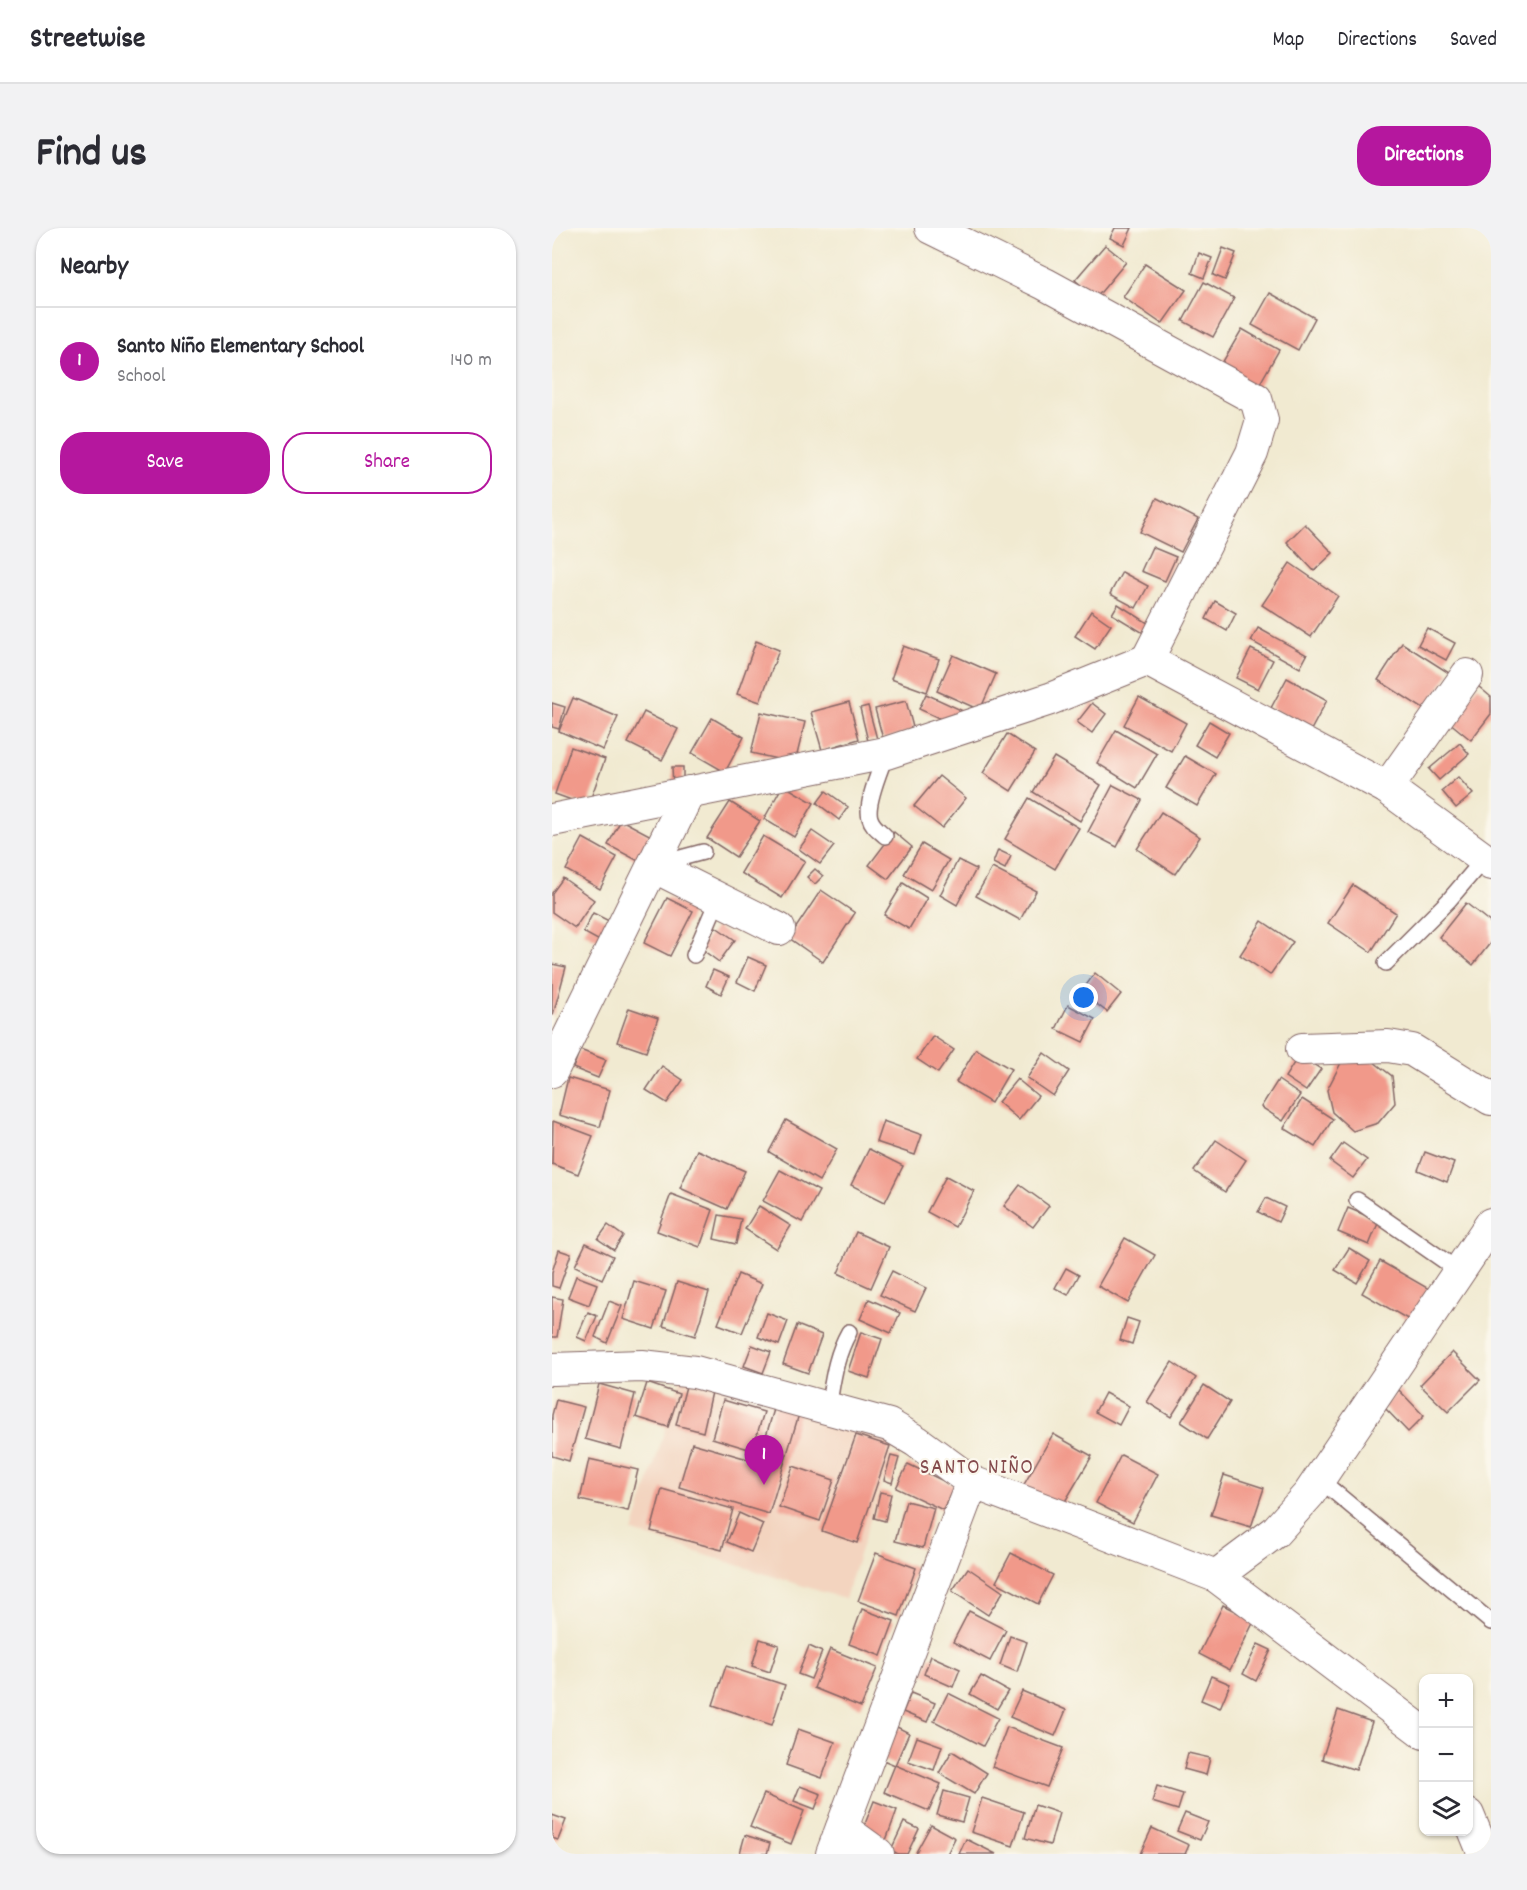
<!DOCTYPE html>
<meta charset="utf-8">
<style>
body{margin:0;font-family:Dekko,sans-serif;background:#f2f2f3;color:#2b2b33}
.controls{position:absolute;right:18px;bottom:18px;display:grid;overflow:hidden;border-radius:12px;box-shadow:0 2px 4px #0004}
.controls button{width:54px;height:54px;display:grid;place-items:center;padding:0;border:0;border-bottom:2px solid #e1e1e2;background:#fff;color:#2b2b33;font:30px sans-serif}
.you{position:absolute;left:532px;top:770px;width:21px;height:21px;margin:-15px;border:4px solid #fff;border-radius:50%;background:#1a73e8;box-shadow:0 0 0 9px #1a73e833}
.badge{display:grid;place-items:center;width:39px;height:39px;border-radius:50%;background:#b5179e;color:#fff;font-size:20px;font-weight:700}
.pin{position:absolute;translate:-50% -50px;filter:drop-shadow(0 2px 3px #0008)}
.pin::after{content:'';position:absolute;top:32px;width:21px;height:18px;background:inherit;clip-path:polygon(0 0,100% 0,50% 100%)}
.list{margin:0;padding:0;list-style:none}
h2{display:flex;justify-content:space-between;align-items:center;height:78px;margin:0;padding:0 24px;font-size:26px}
h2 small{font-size:20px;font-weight:400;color:#7c7c81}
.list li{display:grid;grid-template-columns:39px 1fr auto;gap:18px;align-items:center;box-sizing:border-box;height:108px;padding:0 24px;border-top:2px solid #e1e1e2}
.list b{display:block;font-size:22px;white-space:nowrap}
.list p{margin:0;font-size:20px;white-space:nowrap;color:#7c7c81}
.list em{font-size:20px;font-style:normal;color:#7c7c81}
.actions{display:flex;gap:12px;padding:18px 24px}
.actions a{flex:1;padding:14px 0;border:2px solid #b5179e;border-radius:24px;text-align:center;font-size:21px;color:#b5179e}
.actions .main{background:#b5179e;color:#fff}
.icon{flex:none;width:33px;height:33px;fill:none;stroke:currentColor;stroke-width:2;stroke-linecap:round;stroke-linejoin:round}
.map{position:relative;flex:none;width:939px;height:1626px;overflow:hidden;border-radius:24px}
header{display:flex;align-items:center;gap:36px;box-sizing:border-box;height:84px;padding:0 30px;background:#fff;border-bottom:2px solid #e1e1e2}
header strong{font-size:28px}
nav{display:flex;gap:33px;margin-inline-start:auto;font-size:21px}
.intro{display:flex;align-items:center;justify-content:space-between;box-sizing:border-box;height:144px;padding:0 36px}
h1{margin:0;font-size:42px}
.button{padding:15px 27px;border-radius:24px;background:#b5179e;color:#fff;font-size:21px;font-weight:700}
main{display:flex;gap:36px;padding:0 36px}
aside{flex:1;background:#fff;border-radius:24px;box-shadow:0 2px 4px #0004}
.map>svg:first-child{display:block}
</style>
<header>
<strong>Streetwise</strong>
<nav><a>Map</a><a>Directions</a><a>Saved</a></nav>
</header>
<div class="intro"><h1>Find us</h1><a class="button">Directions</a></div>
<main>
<aside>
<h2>Nearby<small></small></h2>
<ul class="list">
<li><span class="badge">1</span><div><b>Santo Niño Elementary School</b><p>School</p></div><em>140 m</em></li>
</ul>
<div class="actions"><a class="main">Save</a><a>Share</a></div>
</aside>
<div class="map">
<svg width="939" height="1626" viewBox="0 0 939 1626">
<rect width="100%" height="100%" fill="#fbf7ec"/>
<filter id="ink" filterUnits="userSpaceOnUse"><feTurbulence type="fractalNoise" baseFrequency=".0167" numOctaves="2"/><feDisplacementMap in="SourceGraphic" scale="12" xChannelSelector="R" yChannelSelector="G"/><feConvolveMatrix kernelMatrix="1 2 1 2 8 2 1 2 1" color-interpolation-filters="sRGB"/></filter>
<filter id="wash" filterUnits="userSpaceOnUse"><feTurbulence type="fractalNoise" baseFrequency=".008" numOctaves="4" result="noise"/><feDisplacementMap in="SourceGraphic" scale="24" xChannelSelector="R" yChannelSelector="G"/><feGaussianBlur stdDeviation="1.35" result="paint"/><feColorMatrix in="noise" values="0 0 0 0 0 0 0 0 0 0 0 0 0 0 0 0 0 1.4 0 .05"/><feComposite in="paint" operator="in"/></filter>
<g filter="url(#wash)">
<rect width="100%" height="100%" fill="#f1ead1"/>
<path fill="#f3d4bf" d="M130,1147l214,63 -51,161 -212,-67z"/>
<g id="blocks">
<g fill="#f1998a">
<path d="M563,0h17l-8,17 -14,-7z"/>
<path d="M553,17l21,17 -30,36 -21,-18z"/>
<path d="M671,20l13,5 -11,27 -12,-5z"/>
<path d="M647,25l13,5 -8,20 -12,-5z"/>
<path d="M593,36l41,26 -24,34 -39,-27z"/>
<path d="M652,54l30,16 -21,39 -30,-16z"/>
<path d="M718,65l45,25 -17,32 -46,-25z"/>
<path d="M690,101l37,21 -24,42 -37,-22z"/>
<path d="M605,270l41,21 -17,33 -41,-20z"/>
<path d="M753,296l28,29 -19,18 -27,-29z"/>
<path d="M600,319l24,10 -11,24 -24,-10z"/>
<path d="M738,335l48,33 -27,41 -49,-32z"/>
<path d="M570,344l26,14 -12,22 -26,-14z"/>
<path d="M663,373l21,12 -9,18 -21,-12z"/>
<path d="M566,376l33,21 -6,9 -33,-20z"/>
<path d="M539,383l20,14 -16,24 -20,-13z"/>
<path d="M706,400l49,27 -7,13 -49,-27z"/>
<path d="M875,400l28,15 -9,17 -28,-15z"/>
<path d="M204,413l23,9 -19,52 -23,-8z"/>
<path d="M850,415l47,30 -24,37 -47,-30z"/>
<path d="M351,418l36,13 -12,33 -36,-13z"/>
<path d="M699,421l22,11 -15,29 -22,-11z"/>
<path d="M401,427l43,19 -16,36 -43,-19z"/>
<path d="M735,450l40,22 -16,30 -40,-22z"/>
<path d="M926,458l13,11v17l-20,26 -22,-18z"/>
<path d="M374,466l35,16 -7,15 -35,-16z"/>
<path d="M587,469l47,26 -15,28 -47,-26z"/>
<path d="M21,470l45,19 -15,33 -44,-19z"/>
<path d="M354,473l8,30 -31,8 -8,-30z"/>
<path d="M297,474l10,37 -37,11 -11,-38z"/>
<path d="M0,475l13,4 -6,22 -7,-2z"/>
<path d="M540,475l14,11 -14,19 -15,-11z"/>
<path d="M316,478l9,33 -9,2 -8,-33z"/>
<path d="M92,484l34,17 -16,31 -34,-17z"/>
<path d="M209,484l44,10 -10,41 -44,-10z"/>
<path d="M160,490l32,19 -19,35 -33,-19z"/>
<path d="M657,493l20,12 -14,24 -20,-12z"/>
<path d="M564,502l41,24 -20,34 -40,-25z"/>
<path d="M455,506l28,18 -24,39 -28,-18z"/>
<path d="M908,515l9,11 -30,26 -10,-11z"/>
<path d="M19,519l34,12 -17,47 -33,-12z"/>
<path d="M633,528l31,18 -19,32 -31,-18z"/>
<path d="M502,529l47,28 -21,36 -47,-29z"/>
<path d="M120,539h11v18h-10z"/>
<path d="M387,548l27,22 -24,30 -28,-22z"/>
<path d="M906,549l15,17 -17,14 -14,-17z"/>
<path d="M231,557l31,18 -20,34 -30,-18z"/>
<path d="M561,557l29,15 -25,47 -29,-15z"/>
<path d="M274,563l22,16 -9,13 -22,-17z"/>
<path d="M477,570l50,30 -24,41 -50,-30z"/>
<path d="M178,574l30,19 -24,36 -29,-19z"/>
<path d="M609,584l39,25 -25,37 -38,-25z"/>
<path d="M69,592l36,19 -13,25 -36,-19z"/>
<path d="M260,603l22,15 -14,18 -21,-15z"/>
<path d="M342,604l18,15 -24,32 -19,-14z"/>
<path d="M211,608l42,25 -23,37 -41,-25z"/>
<path d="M31,610l34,19 -17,32 -34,-19z"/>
<path d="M370,616l27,16 -18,30 -27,-16z"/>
<path d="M446,622l13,6 -6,13 -12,-6z"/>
<path d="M406,632l18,9 -19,36 -17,-10z"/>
<path d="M440,640l44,23 -16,29 -44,-24z"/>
<path d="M263,641l8,7 -8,8 -8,-7z"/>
<path d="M11,650l31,22 -19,28 -23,-16v-19z"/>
<path d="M351,655l24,15 -18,31 -25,-14z"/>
<path d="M801,657l43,28 -25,39 -43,-29z"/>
<path d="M269,662l34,23 -32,49 -34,-24z"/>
<path d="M115,670l26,13 -23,45 -26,-13z"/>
<path d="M914,675l25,20v19l-18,23 -34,-28z"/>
<path d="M41,685l22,11 -10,20 -22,-12z"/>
<path d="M710,693l31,21 -23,33 -30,-20z"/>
<path d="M164,699l19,13 -16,22 -19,-14z"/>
<path d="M196,729l18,8 -11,26 -18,-9z"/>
<path d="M0,736l14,3 -13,48h-1z"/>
<path d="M161,742l16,7 -8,17 -15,-8z"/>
<path d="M543,745l26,21 -14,18 -26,-20z"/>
<path d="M516,777l27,14 -12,23 -27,-13z"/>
<path d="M77,780l29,10 -12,34 -29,-10z"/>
<path d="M381,808l21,14 -16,23 -21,-14z"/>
<path d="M424,821l35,20 -20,34 -35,-21z"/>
<path d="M28,822l26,10 -8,18 -25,-10z"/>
<path d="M492,825l25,18 -16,25 -26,-18z"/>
<path d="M747,827l22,14 -15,22 -21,-14z"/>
<path d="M818,831l22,17 3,27 -17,20 -25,8 -21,-19 -5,-22 14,-27z"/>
<path d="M110,838l21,14 -16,23 -21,-13z"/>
<path d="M16,850l42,12 -10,37 -41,-12z"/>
<path d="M465,851l21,17 -19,24 -21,-18z"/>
<path d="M726,852l22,15 -17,26 -22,-14z"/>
<path d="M750,871l31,20 -18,28 -31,-19z"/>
<path d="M234,892l51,29 -18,32 -50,-29z"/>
<path d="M1,893l40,15 -15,38 -26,-10z"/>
<path d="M331,893l39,14 -7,20 -39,-13z"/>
<path d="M664,912l30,20 -21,32 -31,-21z"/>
<path d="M791,915l24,17 -14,18 -23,-17z"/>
<path d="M317,921l34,17 -18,36 -34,-17z"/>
<path d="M145,922l48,21 -18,38 -47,-21z"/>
<path d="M873,924l29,11 -7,19 -29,-12z"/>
<path d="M228,942l39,21 -17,31 -39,-21z"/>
<path d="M394,948l28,15 -19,36 -28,-15z"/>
<path d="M468,957l29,21 -16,21 -29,-21z"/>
<path d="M119,966l42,16 -13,37 -43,-16z"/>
<path d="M714,970l19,9 -7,15 -20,-10z"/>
<path d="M207,978l32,20 -15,23 -31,-20z"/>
<path d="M796,980l31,13 -10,24 -31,-13z"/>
<path d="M167,987l22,4 -5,25 -22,-5z"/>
<path d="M56,997l15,11 -9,14 -16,-11z"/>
<path d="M304,1004l33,15 -18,41 -33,-15z"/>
<path d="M573,1010l30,17 -27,48 -30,-17z"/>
<path d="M34,1015l27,13 -11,23 -27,-13z"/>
<path d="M797,1020l21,13 -13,22 -22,-13z"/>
<path d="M7,1022l12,4 -12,34 -7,-2v-14z"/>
<path d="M828,1033l49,28 -18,32 -49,-28z"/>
<path d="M514,1040l13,7 -11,20 -13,-7z"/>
<path d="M340,1043l34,17 -11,23 -35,-16z"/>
<path d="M186,1046l24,10 -20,49 -24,-9z"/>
<path d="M24,1048l21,8 -8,21 -21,-8z"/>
<path d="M82,1053l32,10 -12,38 -31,-10z"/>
<path d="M125,1054l32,10 -14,44 -32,-10z"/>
<path d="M0,1069l11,2 -6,38h-5z"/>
<path d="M317,1071l31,14 -9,20 -31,-14z"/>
<path d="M57,1073l13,5 -15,37 -12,-6z"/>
<path d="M36,1084l9,4 -11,25 -9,-4z"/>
<path d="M215,1085l21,8 -9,24 -21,-8z"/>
<path d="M575,1090l12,4 -7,22 -12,-4z"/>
<path d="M245,1097l25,10 -14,38 -25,-9z"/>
<path d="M309,1104l21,7 -13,39 -21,-7z"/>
<path d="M200,1117l19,7 -8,21 -19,-7z"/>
<path d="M900,1124l28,28 -32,32 -28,-27z"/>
<path d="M620,1134l24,16 -25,39 -24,-15z"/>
<path d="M95,1155l32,11 -11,33 -32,-10z"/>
<path d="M47,1156l36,10 -14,55 -36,-10z"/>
<path d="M652,1157l26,17 -23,37 -26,-17z"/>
<path d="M134,1158l26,6 -9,40 -27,-7z"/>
<path d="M847,1162l25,26 -16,16 -25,-26z"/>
<path d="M553,1165l24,13 -10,19 -24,-13z"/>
<path d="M4,1172l28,7 -15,54 -17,-5v-41z"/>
<path d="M171,1172l41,12 -12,38 -40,-12z"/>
<path d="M223,1178l24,8 -30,100 -90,-27 13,-44 66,19z"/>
<path d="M501,1206l39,22 -32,54 -38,-22z"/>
<path d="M304,1207l34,11 -33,97 -35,-12z"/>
<path d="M569,1227l37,19 -25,48 -37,-19z"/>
<path d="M339,1228l8,2 -7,25 -8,-3z"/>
<path d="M37,1231l49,11 -10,41 -48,-11z"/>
<path d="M356,1236l46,22 -11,24 -47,-22z"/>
<path d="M241,1238l41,14 -14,41 -41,-14z"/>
<path d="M672,1247l40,13 -13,39 -40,-12z"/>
<path d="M110,1261l71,20 -11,41 -71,-19z"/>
<path d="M328,1264l11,2 -6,27 -11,-3z"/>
<path d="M354,1273l28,7 -11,40 -28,-7z"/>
<path d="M187,1285l24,11 -12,28 -24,-10z"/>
<path d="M324,1325l40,15 -17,48 -41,-15z"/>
<path d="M459,1325l42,22 -15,29 -42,-22z"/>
<path d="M416,1340l35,24 -15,23 -36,-24z"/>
<path d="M671,1377l31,16 -24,49 -31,-16z"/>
<path d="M310,1381l32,12 -13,35 -32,-12z"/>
<path d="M417,1383l37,19 -16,31 -37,-19z"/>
<path d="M458,1408l17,6 -10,30 -17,-7z"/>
<path d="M208,1411l19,6 -9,27 -18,-6z"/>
<path d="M706,1416l13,6 -15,31 -13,-7z"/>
<path d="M257,1418l13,6 -11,27 -13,-5z"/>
<path d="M278,1421l47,19 -16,39 -47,-19z"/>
<path d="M379,1428l29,13 -7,18 -29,-13z"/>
<path d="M174,1438l59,19 -13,40 -59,-20z"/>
<path d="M429,1448l27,15 -11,18 -27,-15z"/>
<path d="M659,1448l19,8 -10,24 -19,-8z"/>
<path d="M470,1463l44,19 -11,26 -45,-19z"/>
<path d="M359,1465l24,10 -8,19 -24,-10z"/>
<path d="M396,1465l50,25 -15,28 -49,-25z"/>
<path d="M786,1482l34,12 -16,48 -34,-11z"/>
<path d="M345,1499l12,6 -14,32 -12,-5z"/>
<path d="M455,1499l56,21 -16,39 -55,-20z"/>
<path d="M246,1501l37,13 -13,36 -36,-13z"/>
<path d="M365,1509l25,9 -8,24 -26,-9z"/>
<path d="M400,1523l35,22 -13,21 -35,-21z"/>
<path d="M636,1525l22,5 -4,17 -22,-6z"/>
<path d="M343,1537l46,19 -12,27 -45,-19z"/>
<path d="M248,1558l21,8 -6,15 -21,-8z"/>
<path d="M605,1558l26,8 -5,16 -26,-8z"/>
<path d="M392,1563l25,7 -7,24 -25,-7z"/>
<path d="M212,1566l40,17 -13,33 -41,-17z"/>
<path d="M430,1570l42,14 -11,34 -42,-14z"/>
<path d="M322,1573l23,9 -12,33 -24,-9z"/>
<path d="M483,1577l24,8 -9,32 -25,-7z"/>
<path d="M633,1585l23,9 -8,18 -23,-9z"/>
<path d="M0,1587l14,5 -8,20 -6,-2z"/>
<path d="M352,1594l15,7 -12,25h-9l-7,-4z"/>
<path d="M379,1597l24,13 -8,16h-32z"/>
<path d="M600,1600l37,17 -4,9h-45z"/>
<path d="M193,1607l25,8 -3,11 -27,-1z"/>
<path d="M414,1611l30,15h-37z"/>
</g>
</g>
</g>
<g filter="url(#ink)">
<use href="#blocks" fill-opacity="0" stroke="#846665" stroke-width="1.5"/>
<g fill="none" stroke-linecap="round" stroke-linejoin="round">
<defs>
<g id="lane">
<path d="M333,608c-6,-6 -13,-10 -15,-18 -5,-15 11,-49 16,-65"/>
<path d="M109,643l16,-12 26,-7"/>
<path d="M142,727l24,-56"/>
<path d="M834,735l63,-63 35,-41"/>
<path d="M805,972l102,71"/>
<path d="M276,1180c5,-28 7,-51 21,-76"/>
<path d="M767,1251l172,143"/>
</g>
<g id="street">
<path d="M379,0l114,56 211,115 6,21 -10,33 -105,207"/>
<path d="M835,560l80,-113"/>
<path d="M0,592l334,-67 164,-54 97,-39 240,128 104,76"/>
<path d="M101,638l126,63"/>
<path d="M750,821l86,-3 24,4 79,49"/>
<path d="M0,843l137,-279"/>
<path d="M0,1141l90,-3 53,6 194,53 27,16 56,41 244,94 208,157"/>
<path d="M664,1348l59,-44 34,-38 182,-270"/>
<path d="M916,1587l16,39"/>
<path d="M290,1600l36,26"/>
<path d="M280,1626l140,-372"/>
</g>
</defs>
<use href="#lane" stroke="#846665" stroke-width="18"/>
<use href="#street" stroke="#846665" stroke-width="34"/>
<use href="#lane" stroke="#fff" stroke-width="15"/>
<use href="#street" stroke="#fff" stroke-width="32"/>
</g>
</g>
<g text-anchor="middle" stroke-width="4.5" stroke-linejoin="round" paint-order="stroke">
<g font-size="22" letter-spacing="1.5" fill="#844a4c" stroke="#fbf7ec">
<text x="425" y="1245">SANTO NIÑO</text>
</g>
</g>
</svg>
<div class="controls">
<button>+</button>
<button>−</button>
<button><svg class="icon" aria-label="layers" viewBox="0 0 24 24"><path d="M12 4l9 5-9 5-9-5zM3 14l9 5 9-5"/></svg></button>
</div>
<div class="you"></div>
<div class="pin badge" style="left:212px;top:1257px">1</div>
</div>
</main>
